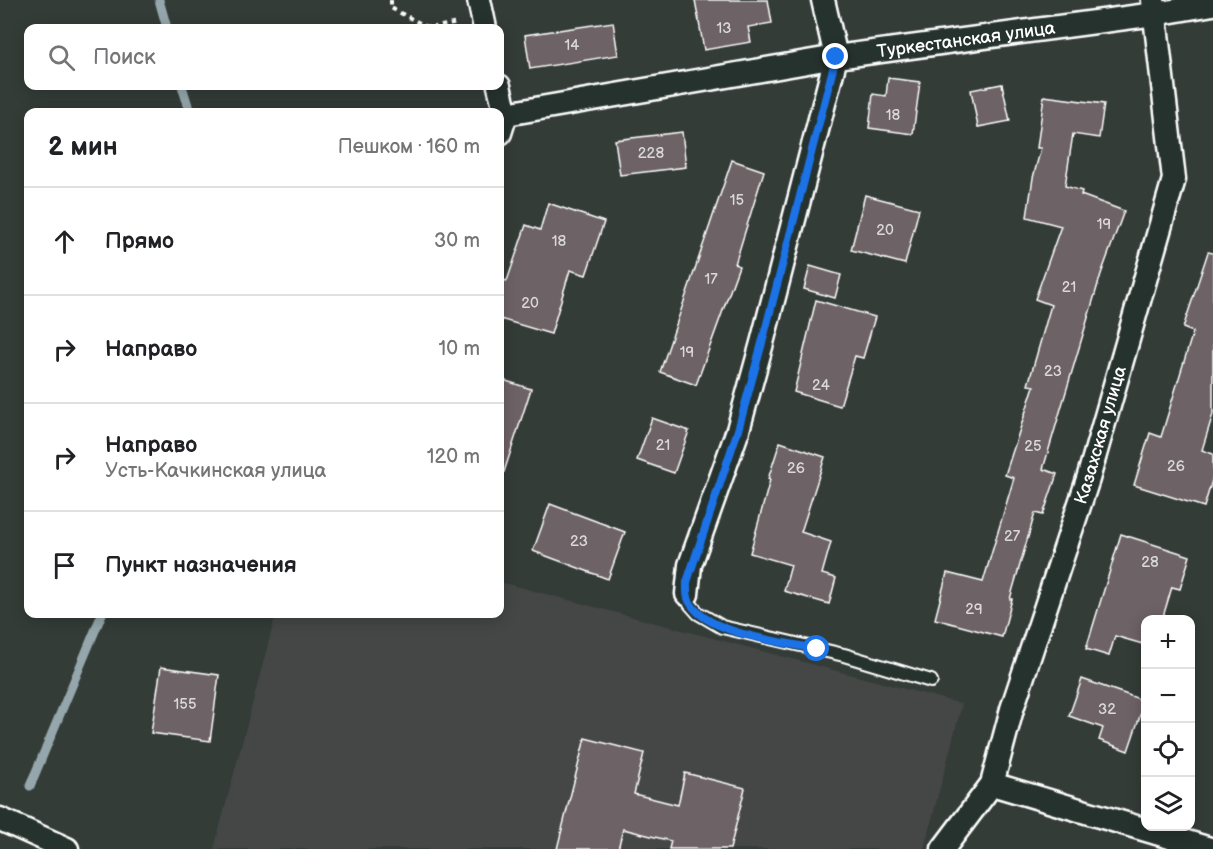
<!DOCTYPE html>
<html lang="ru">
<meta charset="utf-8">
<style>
body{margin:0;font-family:"Balsamiq Sans",sans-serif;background:#f6f6f6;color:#202124}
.controls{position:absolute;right:18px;bottom:18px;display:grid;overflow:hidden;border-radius:12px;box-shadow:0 3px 15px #0003}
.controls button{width:54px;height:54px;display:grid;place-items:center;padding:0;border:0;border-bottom:2px solid #e0e0e0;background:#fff;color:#202124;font:30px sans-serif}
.stop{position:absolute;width:18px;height:18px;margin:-14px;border:4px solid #1a73e8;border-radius:50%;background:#fff}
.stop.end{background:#1a73e8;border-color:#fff;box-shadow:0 2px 6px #0008}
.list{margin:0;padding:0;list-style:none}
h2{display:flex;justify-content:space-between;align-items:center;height:78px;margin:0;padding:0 24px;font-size:26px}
h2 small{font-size:20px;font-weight:400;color:#757577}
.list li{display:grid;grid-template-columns:39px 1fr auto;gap:18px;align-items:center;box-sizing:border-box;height:108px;padding:0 24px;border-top:2px solid #e0e0e0}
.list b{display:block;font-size:22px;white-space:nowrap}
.list p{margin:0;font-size:20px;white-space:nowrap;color:#757577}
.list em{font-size:20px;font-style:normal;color:#757577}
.icon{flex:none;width:33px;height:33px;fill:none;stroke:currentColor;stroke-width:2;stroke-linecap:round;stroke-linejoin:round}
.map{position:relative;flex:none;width:1213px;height:849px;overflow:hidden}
.search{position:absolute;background:#fff;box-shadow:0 3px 15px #0003;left:24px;top:24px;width:480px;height:66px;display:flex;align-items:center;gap:15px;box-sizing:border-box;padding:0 21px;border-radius:12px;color:#757577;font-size:22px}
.panel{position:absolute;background:#fff;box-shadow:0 3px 15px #0003;left:24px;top:108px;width:480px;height:510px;border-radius:12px}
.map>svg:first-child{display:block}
</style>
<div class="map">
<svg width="1213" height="849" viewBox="0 0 1213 849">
<rect width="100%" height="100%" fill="#343c38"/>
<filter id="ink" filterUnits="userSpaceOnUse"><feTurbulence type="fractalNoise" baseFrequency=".0167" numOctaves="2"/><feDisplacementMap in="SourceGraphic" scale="12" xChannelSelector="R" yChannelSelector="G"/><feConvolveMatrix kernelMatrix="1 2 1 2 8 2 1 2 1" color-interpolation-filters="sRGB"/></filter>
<g filter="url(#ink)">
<path fill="#454746" d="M500,582l462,122 -38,145h-710l62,-235h224z"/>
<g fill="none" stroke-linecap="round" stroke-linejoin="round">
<g stroke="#95a7ac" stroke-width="9">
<path d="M159,0l8,28"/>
<path d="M182,86l8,26"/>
<path d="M30,786l72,-172"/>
</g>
</g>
<g fill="#6d6266" stroke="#fff" stroke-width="1.5">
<path d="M695,0h73l4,23 -24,4 3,15 -47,8z"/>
<path d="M613,22l5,33 -88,14 -5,-34z"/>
<path d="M888,78l32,4 -7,52 -44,-6 4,-34 13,2z"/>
<path d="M1002,84l8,37 -32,6 -7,-37z"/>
<path d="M1044,96l60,8 -5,34 -26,-4 -8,52 17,5 -1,4 43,16 -23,63 -58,195 14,5 -14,41 -8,-2 -25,86h2l-10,38 -67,-18 12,-46 36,9 31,-104 -9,-3 29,-89 -6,-1 23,-80 -16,-6 26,-73 -34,-9 6,-39 8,-30h-4z"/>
<path d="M682,132l4,35 -66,8 -5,-35z"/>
<path d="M732,160l32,11 -29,93 4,2 -43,119 -36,-13z"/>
<path d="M865,195l54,14 -14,55 -54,-14z"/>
<path d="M548,203l56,19 -18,53 -16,-5 -19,64 -51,-15v-40l7,2 19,-56 14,5z"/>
<path d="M1208,252l5,1v161l-11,36 11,4v23l-9,30 -70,-22 16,-52 11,4 32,-105 -10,-4z"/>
<path d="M810,266l31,9 -6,23 -31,-9z"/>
<path d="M816,300l59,17 -12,41 -8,-2 -15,50 -46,-14z"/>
<path d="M500,379l31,10 -27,83 -4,-1z"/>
<path d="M652,418l37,13 -15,42 -37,-13z"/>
<path d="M780,442l45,15 -24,75 30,10 -9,32 14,4 -7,26 -45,-13 7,-26 -41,-12 20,-73 -2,-1z"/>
<path d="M550,504l75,28 -17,47 -75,-28z"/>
<path d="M1121,534l69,22 -10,33 -8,-2 -10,33h-16v25l-31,-9 -6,20 -23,-7z"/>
<path d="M161,667l58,8 -9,66 -59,-8z"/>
<path d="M1082,679l63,22 -17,50 -29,-11 4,-12 -34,-12z"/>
<path d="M585,738l59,15 -10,41 44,11 7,-32 60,15 -15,61h-61l2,-8 -48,-12 -5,20h-61z"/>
</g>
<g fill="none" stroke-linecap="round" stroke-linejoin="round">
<defs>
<path id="lane" d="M687,594l3,10 8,9 24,14 122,28 87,26"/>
<g id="street">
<path d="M479,0l6,28"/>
<path d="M499,86l7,28 -6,19"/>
<path id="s1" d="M506,114l330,-57 319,-43 58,-10"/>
<path d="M687,594l3,-29 48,-135 24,-87 74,-286 -13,-57"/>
<path d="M992,784l218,65"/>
<path d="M0,819l67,30"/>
<path id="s2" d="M943,849l49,-65 20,-75 76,-230 86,-300 -21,-179"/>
</g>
</defs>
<use href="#lane" stroke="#fff" stroke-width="16"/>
<use href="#street" stroke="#fff" stroke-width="27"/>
<path stroke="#fff" stroke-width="4" stroke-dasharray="4.5 4.5" stroke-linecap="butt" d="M391,0v8l38,20 29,-5"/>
<use href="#lane" stroke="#26332d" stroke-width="12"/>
<use href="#street" stroke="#26332d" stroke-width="22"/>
</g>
</g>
<g fill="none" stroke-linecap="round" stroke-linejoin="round" filter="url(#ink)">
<path stroke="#1a73e8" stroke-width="8" d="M817,649c-33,-7 -107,-14 -126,-45 -5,-6 -4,-15 -4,-22l51,-152 24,-87 74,-286"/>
</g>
<g text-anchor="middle" stroke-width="4.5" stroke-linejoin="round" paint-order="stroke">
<g font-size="15" fill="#dad8d9">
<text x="724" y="33">13</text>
<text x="572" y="50">14</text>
<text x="893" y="120">18</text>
<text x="651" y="158">228</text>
<text x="737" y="205">15</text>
<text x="1104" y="229">19</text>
<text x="885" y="235">20</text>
<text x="559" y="246">18</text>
<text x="711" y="284">17</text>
<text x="1069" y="292">21</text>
<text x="530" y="308">20</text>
<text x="687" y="357">19</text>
<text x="1053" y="376">23</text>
<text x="821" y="390">24</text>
<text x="663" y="450">21</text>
<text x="1033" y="451">25</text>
<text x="1176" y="471">26</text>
<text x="796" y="473">26</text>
<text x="1012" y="541">27</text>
<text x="579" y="546">23</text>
<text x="1150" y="567">28</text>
<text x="974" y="614">29</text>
<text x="185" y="709">155</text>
<text x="1107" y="714">32</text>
</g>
<g font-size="18" fill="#fff" stroke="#26332d">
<text dy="6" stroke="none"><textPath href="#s1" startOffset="466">Туркестанская улица</textPath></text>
<text dy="6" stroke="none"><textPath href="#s2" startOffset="447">Казахская улица</textPath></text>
</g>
</g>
</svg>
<div class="controls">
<button>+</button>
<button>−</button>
<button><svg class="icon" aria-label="locate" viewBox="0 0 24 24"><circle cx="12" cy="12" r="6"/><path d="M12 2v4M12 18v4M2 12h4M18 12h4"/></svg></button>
<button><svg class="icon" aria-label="layers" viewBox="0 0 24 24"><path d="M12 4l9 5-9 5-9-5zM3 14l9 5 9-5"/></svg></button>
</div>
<div class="stop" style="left:817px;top:649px"></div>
<div class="stop end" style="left:836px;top:57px"></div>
<div class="search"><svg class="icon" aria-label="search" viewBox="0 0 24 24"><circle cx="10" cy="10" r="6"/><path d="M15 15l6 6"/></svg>Поиск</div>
<section class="panel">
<h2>2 мин<small>Пешком · 160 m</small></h2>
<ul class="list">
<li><svg class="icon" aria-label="ahead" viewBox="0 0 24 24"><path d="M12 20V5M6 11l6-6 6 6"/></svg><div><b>Прямо</b></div><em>30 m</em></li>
<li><svg class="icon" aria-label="right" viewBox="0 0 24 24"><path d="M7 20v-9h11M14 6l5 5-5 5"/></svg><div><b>Направо</b></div><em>10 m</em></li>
<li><svg class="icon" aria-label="right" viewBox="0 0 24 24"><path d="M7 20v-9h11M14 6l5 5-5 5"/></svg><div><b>Направо</b><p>Усть-Качкинская улица</p></div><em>120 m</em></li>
<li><svg class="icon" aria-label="arrive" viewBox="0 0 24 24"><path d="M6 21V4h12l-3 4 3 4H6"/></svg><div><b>Пункт назначения</b></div></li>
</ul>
</section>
</div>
